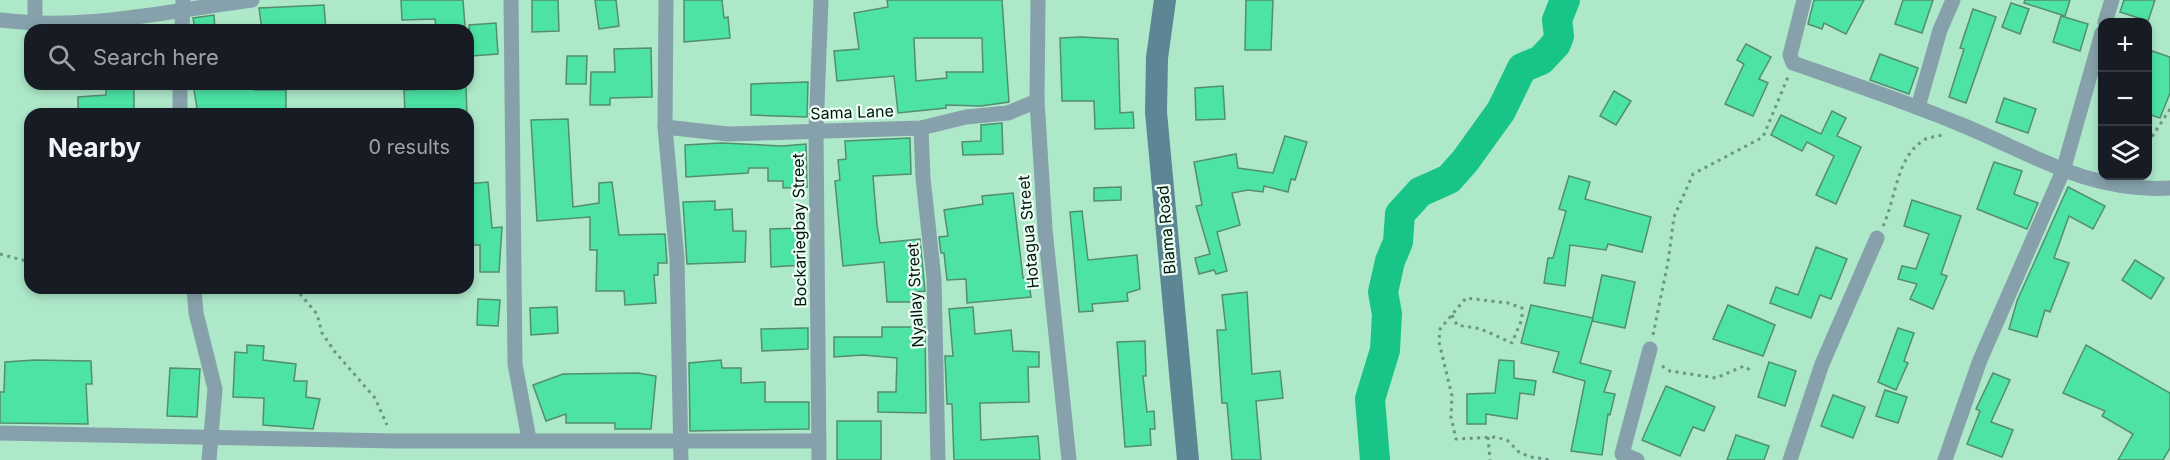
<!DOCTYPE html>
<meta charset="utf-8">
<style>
body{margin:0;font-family:Inter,sans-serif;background:#20242c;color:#f1f3f6}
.controls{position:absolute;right:18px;top:18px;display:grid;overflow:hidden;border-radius:12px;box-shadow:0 3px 9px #0003}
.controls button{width:54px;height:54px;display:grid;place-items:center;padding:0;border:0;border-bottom:2px solid #363941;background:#171b24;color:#f1f3f6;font:30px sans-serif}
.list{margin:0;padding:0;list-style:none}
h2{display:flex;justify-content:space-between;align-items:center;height:78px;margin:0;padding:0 24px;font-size:26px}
h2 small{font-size:20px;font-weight:400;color:#9ea1a6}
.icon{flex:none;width:33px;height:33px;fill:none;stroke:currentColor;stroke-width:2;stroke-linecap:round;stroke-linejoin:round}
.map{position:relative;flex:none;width:2170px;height:460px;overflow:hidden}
.search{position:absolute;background:#171b24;box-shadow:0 3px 9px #0003;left:24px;top:24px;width:450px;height:66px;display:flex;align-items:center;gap:15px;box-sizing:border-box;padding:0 21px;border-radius:18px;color:#9ea1a6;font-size:22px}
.panel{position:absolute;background:#171b24;box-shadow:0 3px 9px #0003;left:24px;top:108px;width:450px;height:186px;border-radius:18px}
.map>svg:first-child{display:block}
</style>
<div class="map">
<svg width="2170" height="460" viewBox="0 0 2170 460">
<rect width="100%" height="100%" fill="#ade8c9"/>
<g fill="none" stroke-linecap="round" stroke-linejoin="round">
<path stroke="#19c487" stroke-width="30" d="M1375,460l-5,-61 15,-49 2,-36 -4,-22 7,-31 8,-19 2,-28 20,-22 29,-13 16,-18 36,-50 21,-43 19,-8 15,-16 3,-8 -2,-16 8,-20"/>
</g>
<g fill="#4ce3a4" stroke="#548d71" stroke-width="1.5" fill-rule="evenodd">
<path d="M401,0h62l2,26 -29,3 -1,-10 -33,1z"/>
<path d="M532,0h26l1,31 -27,1z"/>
<path d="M595,0h21l3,26 -20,3z"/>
<path d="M684,0h38l2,18 4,-1 2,21 -46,4z"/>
<path d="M887,0h115l7,102 -28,4 -35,-1v3l-48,5 -4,-37 -57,5 -3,-30 25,-2 -5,-36 34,-6zM914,38h68l1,34h-37l1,6 -31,3z"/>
<path d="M1246,0h27l-2,50h-26z"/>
<path d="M1814,0h50l-18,34 -22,-11 -2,6 -14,-5z"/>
<path d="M1903,0h30l-11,33 -27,-9z"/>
<path d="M2025,0h45l-5,16 -41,-13z"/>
<path d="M2124,0h31l-7,21 -28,-9z"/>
<path d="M2011,3l18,6 -9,25 -18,-7z"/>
<path d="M324,5l2,25h-64l-3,-22z"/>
<path d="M1973,9l23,8 -30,86 -17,-6 15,-48 -4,-1z"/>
<path d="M214,15l1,15h-20l-2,-12z"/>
<path d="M2061,16l27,8 -8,27 -27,-9z"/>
<path d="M496,23l2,31 -27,2 -2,-31z"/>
<path d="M1081,37l37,2 2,74 13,-1 1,16 -39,1 -1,-28h-32l-2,-63z"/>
<path d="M1746,44l25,13 -12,22 9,4 -15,33 -28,-12 19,-40 -7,-4z"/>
<path d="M651,48l1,49 -42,1v7h-20l1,-33h24l-1,-23z"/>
<path d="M2152,51l18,6v36l-10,25 -12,-4v-51z"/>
<path d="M1880,54l38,14 -9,26 -39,-14z"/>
<path d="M567,56h20l-1,28h-20z"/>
<path d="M808,82l-1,35 -56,-2v-31z"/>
<path d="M193,84h61v6h32v24h-88z"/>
<path d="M106,85h28v29h-56v-17l28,-2z"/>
<path d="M1223,86l2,33 -29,1 -1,-32z"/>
<path d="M466,87l1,27h-62l-1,-24z"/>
<path d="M1614,91l17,10 -15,24 -16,-9z"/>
<path d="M2004,98l32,11 -8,24 -32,-11z"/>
<path d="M1832,111l14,7 -9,18 24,11 -25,57 -20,-9 18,-39 -27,-14 -5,9 -31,-16 10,-20 40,19z"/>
<path d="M568,119l5,88 26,-4v-20l13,-1 7,53 46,-1 2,29h-9v12h-4l2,28 -31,2 -1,-14h-28l1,-41h-7v-33l-53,4 -6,-101z"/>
<path d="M1002,123l1,31 -40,1 -1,-13 19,-1v-16z"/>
<path d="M1285,136l22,6 -12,38 -4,-1 -3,13 -24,-6 -1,6 -15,-2 -16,3 8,32 -23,7 10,39 -11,3 -2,-4 -15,4 -4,-16 15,-4 -14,-48 6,-1 -8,-43 42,-8 2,14 35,5z"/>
<path d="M910,138l1,36 -38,2 4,49 3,18 40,-4 5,52 -12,1 -1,10h-25l-3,-40 -41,4 -8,-85 5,-1 -2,-20 8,-1 -1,-18z"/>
<path d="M721,143l61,3 24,-2 1,43 -24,1v-7h-15v-13h-19l-1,5 -62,4 -1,-32z"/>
<path d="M1994,162l28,9 -8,23 24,9 -11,26 -50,-20z"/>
<path d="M1569,176l21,6 -5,17 66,18 -9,35 -34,-8 -2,6 -36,-5 -5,41 -21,-3 4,-25h5l13,-47 -7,-2z"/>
<path d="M488,182l4,46 10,-1 -3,45h-19v-27h-12v-61z"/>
<path d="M1121,187v13l-27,1v-13z"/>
<path d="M2068,187l37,19 -12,23 -24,-13 -15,42 15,5 -19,49 -5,-2 -8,27 -28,-8 8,-28z"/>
<path d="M1013,193l10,85 5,-1 3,20 -64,6 -1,-24 -19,1 -3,-27h-3l-2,-16 9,-1 -4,-26 39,-6 -1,-8z"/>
<path d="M1912,200l49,16 -20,58 6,2 -14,33 -23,-10 7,-15 -19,-5 4,-13 14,3 13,-35 -25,-8z"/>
<path d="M715,201v9l17,-1 1,22h13l-1,31 -58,2 -4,-62z"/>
<path d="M1082,211l6,49 49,-5 3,34 -13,4 1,8 -36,3 1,7 -14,1 -9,-100z"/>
<path d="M802,228l1,37 -32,2 -1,-38z"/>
<path d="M1816,247l31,12 -16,40 -11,-4 -9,23 -41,-15 6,-16 22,8z"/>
<path d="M2135,260l29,18 -13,21 -29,-19z"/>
<path d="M1602,275l33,7 -10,46 -33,-7z"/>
<path d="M1247,292l5,82 28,-3 3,27 -27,3 5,59h-29l-5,-57h-5l-5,-73h9l-4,-35z"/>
<path d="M478,299l22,1 -2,26 -21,-1z"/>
<path d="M1531,305l62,13 -13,45 31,8 -7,21 11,2 -5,21 -2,-1 -6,41 -31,-4 14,-70 -32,-9 6,-20 -38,-9z"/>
<path d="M1728,305l47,20 -12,31 -50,-17z"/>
<path d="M557,307l1,26 -27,2 -1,-27z"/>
<path d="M973,307l2,27 36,-4 2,21 26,1v15h-11l1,35 -49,1 1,37 57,-4 2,24h-86l-2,-56h-5l-2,-48h8l-4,-47z"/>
<path d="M882,327h43l1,86 -48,-1v-20h18l1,-34 -34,-3 -29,2v-20h48z"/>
<path d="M805,328h3v21l-46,2 -1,-22z"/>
<path d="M1898,328l16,5 -10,28 4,2 -12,27 -18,-8z"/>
<path d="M1145,341l1,35h-3l4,36 7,-1 1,18h-5l1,16 -26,2 -8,-105z"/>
<path d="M247,345l17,1 -1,14 33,4 -2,17h13l-1,16 14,2 -7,30 -50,-4 1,-27 -31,-1 2,-45 12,1z"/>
<path d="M2086,345l84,48v55l-7,12h-45l15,-26 -31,-18 3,-5 -42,-18z"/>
<path d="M35,360l56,1 1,23h-6l2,40 -88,-1v-31h4l1,-30z"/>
<path d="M721,360l1,8h19v15l24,-1v20h44v27l-119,2 -1,-68z"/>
<path d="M1499,360l15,1v17l22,3 -2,14 -14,-2 -3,26 -31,-5v10h-19v-30l28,-1z"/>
<path d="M1769,362l27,9 -11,35 -27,-9z"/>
<path d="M170,368l30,1 -3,48 -30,-1z"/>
<path d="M638,373l18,3 -5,53h-36v-6h-49v-9l-20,7 -13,-36 30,-11z"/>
<path d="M1993,373l17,7 -19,42 22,8 -11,27 -35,-13 13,-33 -4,-2z"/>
<path d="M1666,386l49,21 -11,24 -11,-4 -13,29 -38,-16z"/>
<path d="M1885,390l22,7 -9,26 -22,-7z"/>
<path d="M1833,395l32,12 -12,31 -32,-12z"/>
<rect x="837" y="421" width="44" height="39"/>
<path d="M1736,435l33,11 -5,14h-37z"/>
</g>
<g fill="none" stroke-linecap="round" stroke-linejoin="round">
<g stroke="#6b9780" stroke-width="3" stroke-dasharray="3 4.5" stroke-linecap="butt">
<path d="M2148,143l22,-34"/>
<path d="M1883,226c13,-27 13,-69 41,-86 4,-3 12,-3 18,-5"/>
<path d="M0,254l30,8"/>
<path d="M295,288l22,26 5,19 13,19 40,46 12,27"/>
<path d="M1452,315l5,10 24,4 31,14 10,-24v-11l-14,-5 -42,-5 -26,31 -1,13 13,54 -1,21 5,22 39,-2 12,3 12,12 11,5 22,3"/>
<path d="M1653,335l15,-73 6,-45 19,-43 70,-37 25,-60"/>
<path d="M1662,366l8,5 46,7 28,-12 9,6"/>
<path d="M1488,437l2,23"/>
</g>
<g stroke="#86a1ab" stroke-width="15">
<path d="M35,0v24"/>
<path d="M511,0l4,364 14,75"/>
<path d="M666,0l-1,127 12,132 4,201"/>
<path d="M1038,0l-1,101 8,128 24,231"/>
<path d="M1804,0l-14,55 3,8c57,20 114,39 169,62 71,29 127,68 208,63"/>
<path d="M0,20c86,11 167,-9 252,-20"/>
<path d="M2105,22l7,-22"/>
<path d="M182,30l1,-30"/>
<path d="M180,84v30"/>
<path d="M1918,107l22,-77 13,-30"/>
<path d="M665,127l63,7 193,-6 45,-11 42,-4 29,-12"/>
<path d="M921,128l2,50 11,101 4,181"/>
<path d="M194,288l2,25 19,76 -6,71"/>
<path d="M0,433l395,8h424"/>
<path d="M819,460l-3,-329 5,-131"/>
<path d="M1637,460l-15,-6 28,-105"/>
<path d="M1790,460l32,-96 55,-126"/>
<path d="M1945,460l35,-100 83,-189 39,-138"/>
</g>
<path stroke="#5d8694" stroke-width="22" d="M1165,0l-8,58 -1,54 32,348"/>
</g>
<g text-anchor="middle" stroke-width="4.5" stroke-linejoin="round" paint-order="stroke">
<g font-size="16" fill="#01160c" stroke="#edfef4">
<text transform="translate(852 112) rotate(-2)" y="6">Sama Lane</text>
<text transform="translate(799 230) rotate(-91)" y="6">Bockariegbay Street</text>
<text transform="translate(1166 230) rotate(-95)" y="6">Blama Road</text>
<text transform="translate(1028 232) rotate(-95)" y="6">Hotagua Street</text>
<text transform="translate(915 295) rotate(-93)" y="6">Nyallay Street</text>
</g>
</g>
</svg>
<div class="controls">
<button>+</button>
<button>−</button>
<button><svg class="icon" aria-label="layers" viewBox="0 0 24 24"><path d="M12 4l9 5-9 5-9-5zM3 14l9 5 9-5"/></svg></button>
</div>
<div class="search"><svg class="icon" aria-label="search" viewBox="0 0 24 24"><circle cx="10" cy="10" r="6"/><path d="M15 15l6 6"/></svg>Search here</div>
<section class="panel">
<h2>Nearby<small>0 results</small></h2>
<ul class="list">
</ul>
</section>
</div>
